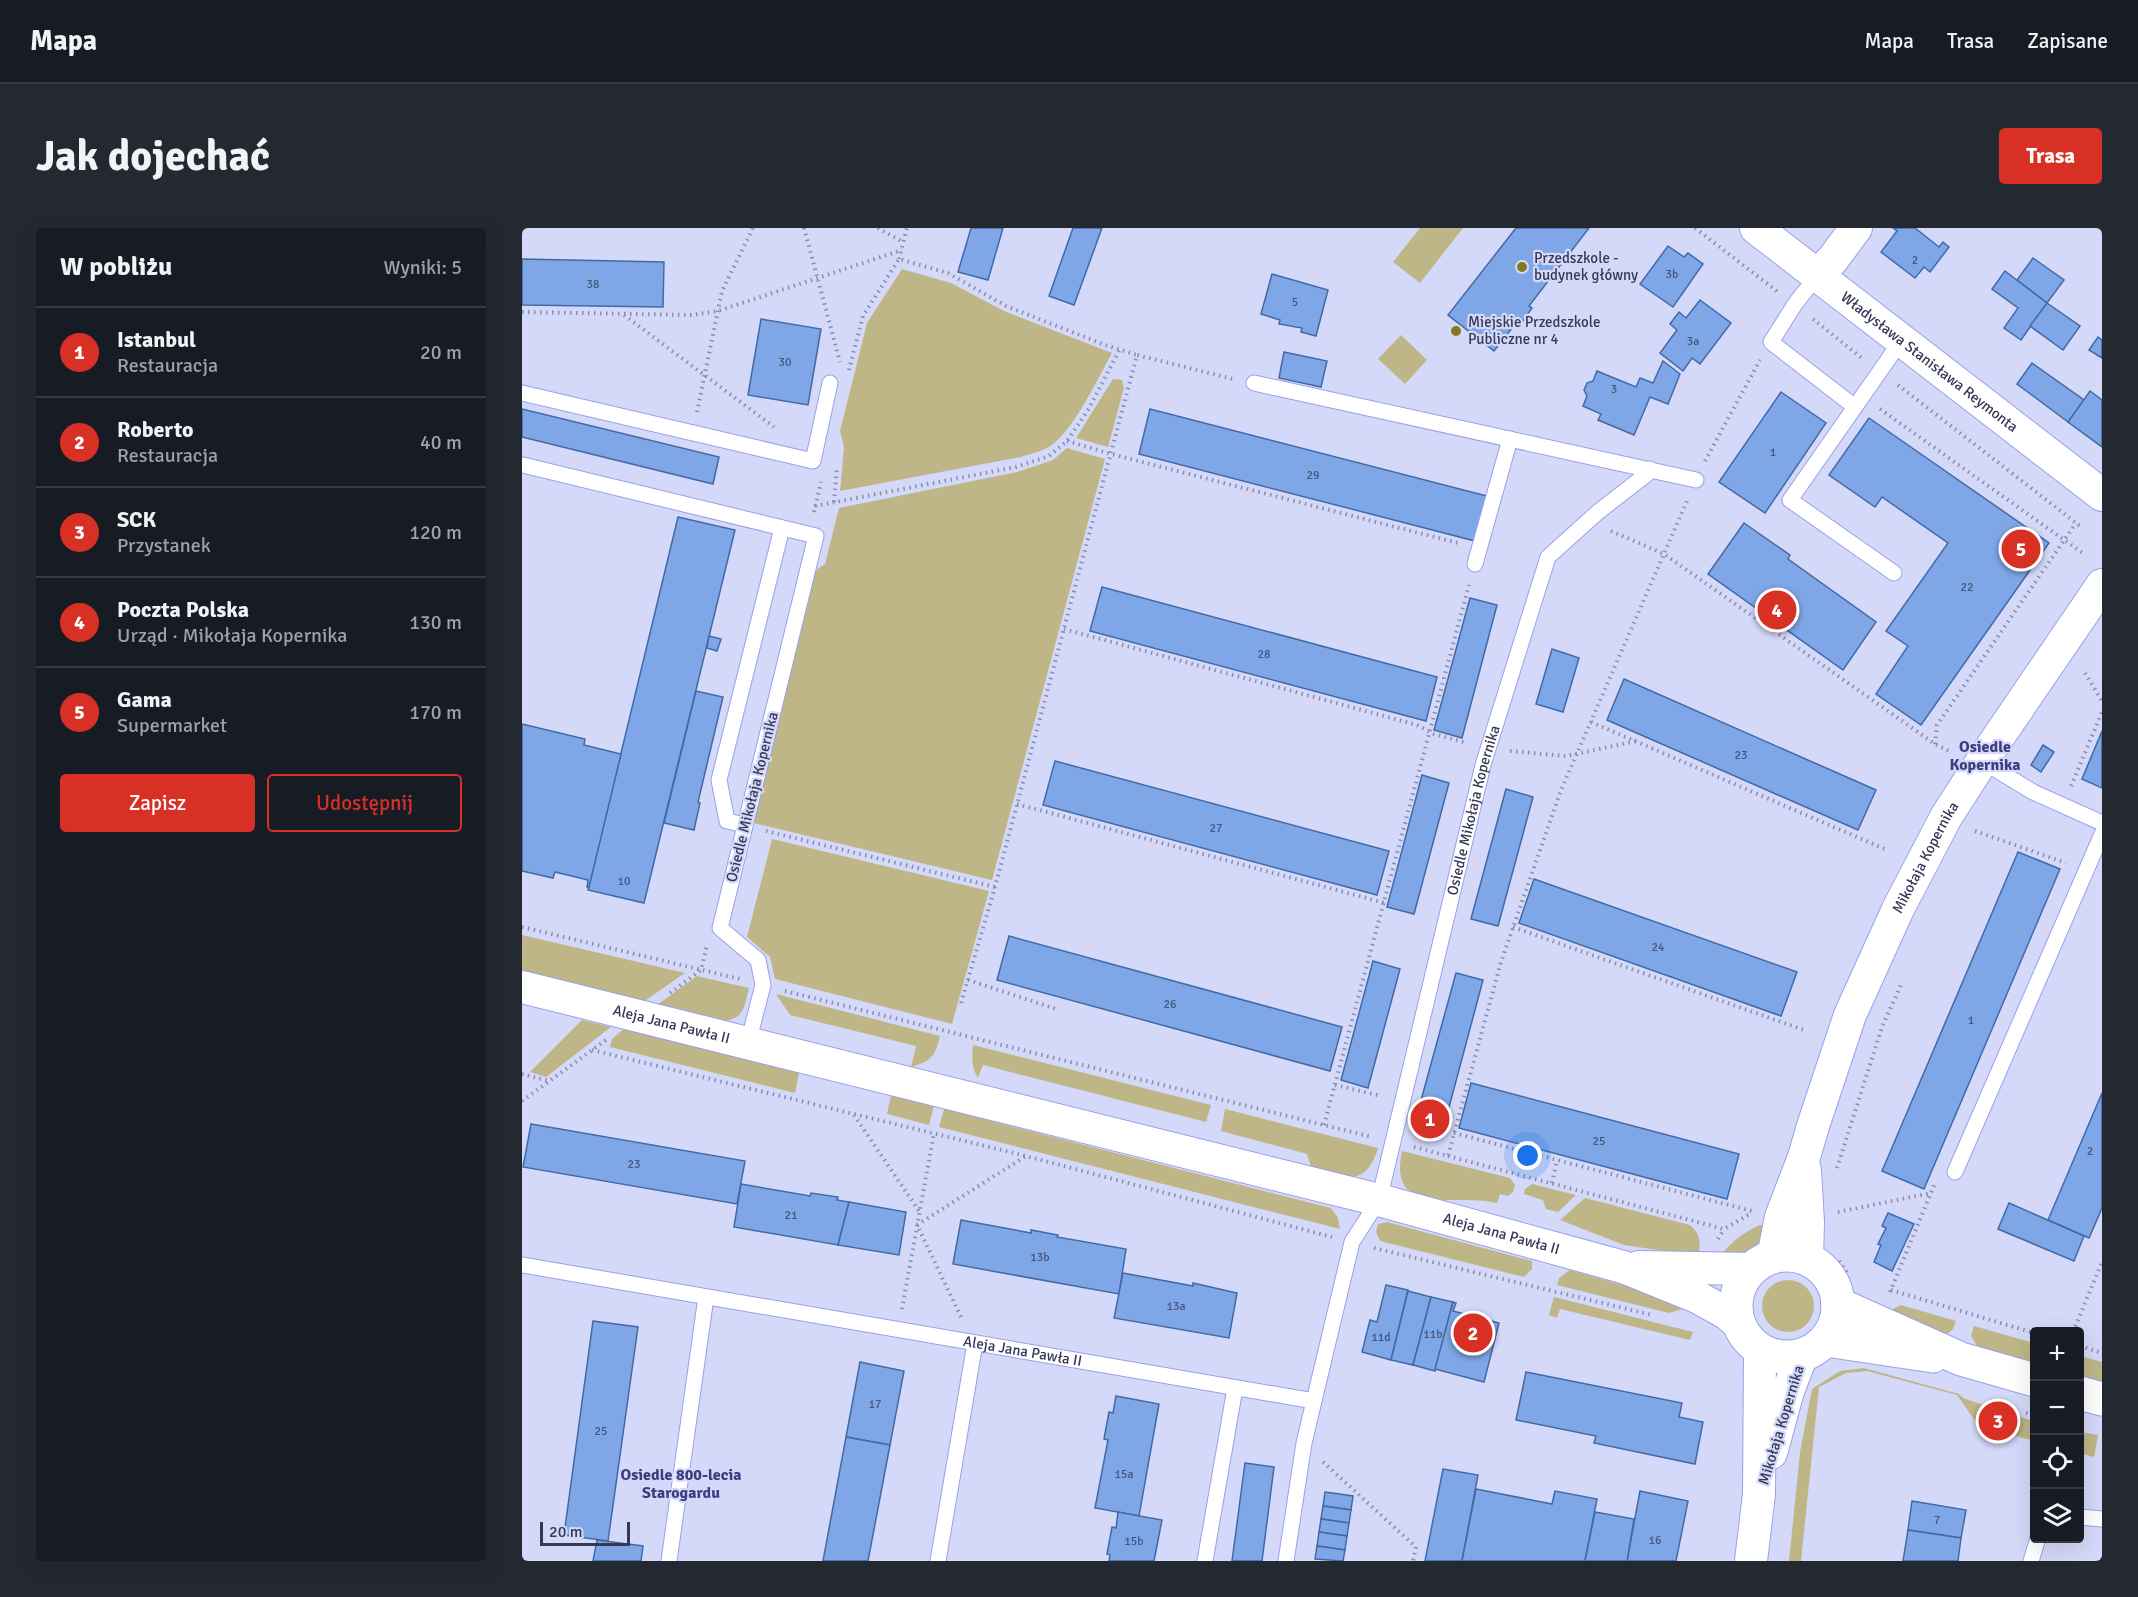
<!DOCTYPE html>
<html lang="pl">
<meta charset="utf-8">
<style>
body{margin:0;font-family:Signika,sans-serif;background:#242831;color:#f1f3f6}
.controls{position:absolute;right:18px;bottom:18px;display:grid;overflow:hidden;border-radius:6px;box-shadow:0 6px 24px #0002}
.controls button{width:54px;height:54px;display:grid;place-items:center;padding:0;border:0;border-bottom:2px solid #363941;background:#171b24;color:#f1f3f6;font:30px sans-serif}
.scale{position:absolute;left:18px;bottom:15px;width:90px;box-sizing:border-box;padding-left:6px;border:3px solid #353857;border-top:0;font-size:16px;line-height:21px;white-space:nowrap;color:#353857;-webkit-text-stroke:4px #d5d9f9;paint-order:stroke}
.you{position:absolute;left:1006px;top:928px;width:21px;height:21px;margin:-15px;border:4px solid #fff;border-radius:50%;background:#1a73e8;box-shadow:0 0 0 9px #1a73e833}
.badge{display:grid;place-items:center;width:39px;height:39px;border-radius:50%;background:#d93025;color:#fff;font-size:20px;font-weight:700}
.pin{position:absolute;translate:-50% -50%;border:3px solid #fff;box-shadow:0 2px 6px #0006}
.list{margin:0;padding:0;list-style:none}
h2{display:flex;justify-content:space-between;align-items:center;height:78px;margin:0;padding:0 24px;font-size:26px}
h2 small{font-size:20px;font-weight:400;color:#9ea1a6}
.list li{display:grid;grid-template-columns:39px 1fr auto;gap:18px;align-items:center;box-sizing:border-box;height:90px;padding:0 24px;border-top:2px solid #363941}
.list b{display:block;font-size:22px;white-space:nowrap}
.list p{margin:0;font-size:20px;white-space:nowrap;color:#9ea1a6}
.list em{font-size:20px;font-style:normal;color:#9ea1a6}
.actions{display:flex;gap:12px;padding:18px 24px}
.actions a{flex:1;padding:14px 0;border:2px solid #d93025;border-radius:6px;text-align:center;font-size:21px;color:#d93025}
.actions .main{background:#d93025;color:#fff}
.icon{flex:none;width:33px;height:33px;fill:none;stroke:currentColor;stroke-width:2;stroke-linecap:round;stroke-linejoin:round}
.map{position:relative;flex:none;width:1580px;height:1333px;overflow:hidden;border-radius:6px}
header{display:flex;align-items:center;gap:36px;box-sizing:border-box;height:84px;padding:0 30px;background:#171b24;border-bottom:2px solid #363941}
header strong{font-size:28px}
nav{display:flex;gap:33px;margin-inline-start:auto;font-size:21px}
.intro{display:flex;align-items:center;justify-content:space-between;box-sizing:border-box;height:144px;padding:0 36px}
h1{margin:0;font-size:42px}
.button{padding:15px 27px;border-radius:6px;background:#d93025;color:#fff;font-size:21px;font-weight:700}
main{display:flex;gap:36px;padding:0 36px}
aside{flex:1;background:#171b24;border-radius:6px;box-shadow:0 6px 24px #0002}
.map>svg:first-child{display:block}
</style>
<header>
<strong>Mapa</strong>
<nav><a>Mapa</a><a>Trasa</a><a>Zapisane</a></nav>
</header>
<div class="intro"><h1>Jak dojechać</h1><a class="button">Trasa</a></div>
<main>
<aside>
<h2>W pobliżu<small>Wyniki: 5</small></h2>
<ul class="list">
<li><span class="badge">1</span><div><b>Istanbul</b><p>Restauracja</p></div><em>20 m</em></li>
<li><span class="badge">2</span><div><b>Roberto</b><p>Restauracja</p></div><em>40 m</em></li>
<li><span class="badge">3</span><div><b>SCK</b><p>Przystanek</p></div><em>120 m</em></li>
<li><span class="badge">4</span><div><b>Poczta Polska</b><p>Urząd · Mikołaja Kopernika</p></div><em>130 m</em></li>
<li><span class="badge">5</span><div><b>Gama</b><p>Supermarket</p></div><em>170 m</em></li>
</ul>
<div class="actions"><a class="main">Zapisz</a><a>Udostępnij</a></div>
</aside>
<div class="map">
<svg width="1580" height="1333" viewBox="0 0 1580 1333">
<rect width="100%" height="100%" fill="#d5d9f9"/>
<g fill="#bfb687">
<path d="M898,0h43l-43,55 -27,-21z"/>
<path d="M380,41l49,14 53,28 108,42c-14,25 -40,82 -65,95 -8,4 -18,6 -26,9l-181,34 4,-44 -4,-16 27,-108z"/>
<path d="M879,107l26,25 -22,24 -27,-25z"/>
<path d="M591,151l9,1 2,8 -16,59 -32,-9z"/>
<path d="M545,220l38,11 -113,421 -243,-58 61,-248 15,-10 14,-56 178,-36 36,-12z"/>
<path d="M250,611l217,52 -37,133 -177,-45 -5,-22 -23,-20z"/>
<path d="M0,707l163,38 -42,29 -121,-30z"/>
<path d="M175,748l52,12c-5,18 -3,28 -23,33l-69,-16z"/>
<path d="M254,766l164,42c-5,20 -8,25 -29,31l5,-21 -126,-31z"/>
<path d="M60,792l29,7 -65,50 -16,-5z"/>
<path d="M102,801l175,44 -4,20 -185,-46 2,-8z"/>
<path d="M451,817l238,60 -5,17 -223,-57 -5,13c-7,-11 -6,-20 -5,-33z"/>
<path d="M369,867l43,11 -5,19 -42,-11z"/>
<path d="M422,881l387,99 7,10 2,11 -401,-102z"/>
<path d="M703,881l153,39c-12,40 -34,30 -66,22l-5,-16 -86,-23z"/>
<path d="M880,923l108,27 5,7 -2,7 -5,4 -8,-2 -3,9c-38,-10 -110,16 -95,-52z"/>
<path d="M1010,956l44,11 -18,17 -12,-3 -3,-9 -19,-6 1,-5z"/>
<path d="M1063,970l105,27c11,10 11,17 8,31l-74,-11 -64,-25z"/>
<path d="M865,994l145,39v8l-8,8 -144,-36 -4,-9 2,-8z"/>
<path d="M1238,997h9c-11,32 -19,32 -51,34 12,-16 24,-26 42,-34z"/>
<path d="M1048,1042l115,33 -3,6 -13,4 -112,-28 2,-7z"/>
<circle cx="1266" cy="1078" r="26"/>
<path d="M1032,1069l139,35 -3,8 -130,-31 -3,9 -8,-3z"/>
<path d="M1379,1077l55,16 -3,8 -4,4 -7,1 -51,-18 2,-7z"/>
<path d="M1452,1098l60,17v19l-57,-16 -6,-10z"/>
<path d="M1558,1128l22,6v20l-22,-6z"/>
<path d="M1342,1140l95,26 4,4 29,10 -2,9 22,6 4,-7 18,5v20l-56,-16 -21,-30 -90,-24 -21,2 -27,14 -18,174h-12l11,-109 12,-63 28,-18z"/>
<path d="M1558,1204l18,3 -4,22 -14,-4z"/>
</g>
<g fill="#7fa7e7" stroke="#4269a7" stroke-width="1.5">
<path d="M449,0h32l-15,52 -30,-8z"/>
<path d="M551,0h29l-28,77 -25,-9z"/>
<path d="M994,0h73l-60,78 3,2 -9,13 -3,-3 -26,33 -46,-36z"/>
<path d="M1371,0h22l24,19 4,-5 6,5 -19,25 -6,-5 -9,11 -34,-26 16,-21z"/>
<path d="M1146,18l16,11 4,-4 15,11 -30,43 -33,-23z"/>
<path d="M1511,30l31,22 -17,23 -30,-23z"/>
<path d="M0,31l142,3 -1,45 -141,-2z"/>
<path d="M1483,43l42,32 -26,37 -17,-12 14,-20 -26,-19z"/>
<path d="M750,46l56,16 -12,46 -15,-4 1,-4 -23,-4 1,-4 -19,-6z"/>
<path d="M1178,72l31,23 -31,41 -8,-6 -9,13 -23,-18 17,-23 -7,-6 9,-12 7,6z"/>
<path d="M1525,75l33,23 -17,24 -33,-24z"/>
<path d="M239,91l60,10 -13,76 -60,-10z"/>
<path d="M1576,109l4,3v18l-13,-8z"/>
<path d="M762,124l43,9 -6,26 -42,-9z"/>
<path d="M1141,133l17,13 -12,30 -18,-7 -16,38 -36,-15 3,-6 -18,-8 4,-10 -3,-6 3,-7 6,-2 4,-10 39,16 4,-9 13,5z"/>
<path d="M1510,135l52,37 -16,22 -51,-38z"/>
<path d="M1568,163l12,9v47l-34,-25z"/>
<path d="M1259,164l45,31 -61,90 -46,-31z"/>
<path d="M0,181l197,48 -6,27 -191,-47z"/>
<path d="M628,181l337,87 -12,45 -336,-87z"/>
<path d="M1347,190l180,125 -128,182 -45,-31 32,-48 -22,-15 62,-88 -66,-46 -7,10 -46,-32z"/>
<path d="M156,289l57,13 -91,373 -56,-13z"/>
<path d="M1222,295l46,32 -2,4 88,63 -33,48 -135,-96z"/>
<path d="M580,359l335,90 -11,44 -336,-90z"/>
<path d="M948,370l27,7 -35,133 -28,-8z"/>
<path d="M187,408l12,3 -4,12 -10,-3z"/>
<path d="M1030,421l27,9 -16,54 -27,-8z"/>
<path d="M1102,451l252,111 -18,40 -251,-110z"/>
<path d="M174,463l27,6 -25,105 2,1 -6,27 -30,-7z"/>
<path d="M0,496l63,15 -1,6 37,9 -32,133h-2l1,-7 -33,-8 -2,6 -31,-7z"/>
<path d="M1580,503v57l-20,-9z"/>
<path d="M1521,517l11,7 -13,20 -10,-7z"/>
<path d="M533,533l334,90 -12,44 -334,-90z"/>
<path d="M900,547l27,8 -35,131 -27,-7z"/>
<path d="M984,561l27,8 -35,129 -27,-7z"/>
<path d="M1496,624l42,17 -136,320 -42,-18z"/>
<path d="M1012,651l263,93 -16,44 -262,-93z"/>
<path d="M487,708l333,91 -12,44 -333,-91z"/>
<path d="M851,733l27,8 -32,119 -27,-8z"/>
<path d="M934,745l27,7 -35,131 -28,-7z"/>
<path d="M949,855l268,71 -12,45 -268,-71z"/>
<path d="M1580,865v115l-13,30 -41,-18z"/>
<path d="M898,876l28,7 -8,27 -27,-7z"/>
<path d="M9,896l214,37 -8,43 -214,-37z"/>
<path d="M219,956l69,12 1,-3 27,4 -1,3 12,2 -11,43 -104,-18z"/>
<path d="M327,974l57,10 -7,43 -61,-10z"/>
<path d="M1487,975l75,33 -10,25 -76,-32z"/>
<path d="M1366,985l26,11 -22,47 -18,-9 7,-17 -3,-1 8,-16 -4,-2z"/>
<path d="M439,992l70,13v-3l27,5 -1,2 69,12 -7,45 -166,-30z"/>
<path d="M601,1045l70,13v-3l44,10 -8,45 -115,-20z"/>
<path d="M864,1057l22,5 -17,70 -29,-8 8,-32 7,2z"/>
<path d="M886,1063l23,6 -18,68 -22,-5z"/>
<path d="M909,1069l22,5 -18,69 -22,-6z"/>
<path d="M931,1074l3,1 -3,8 46,12 -15,59 -49,-13z"/>
<path d="M71,1093l45,6 -30,214 -44,-6z"/>
<path d="M338,1134l44,9 -14,74 -44,-8z"/>
<path d="M1004,1144l156,31 -3,14 24,5 -8,42 -101,-21 2,-7 -80,-16z"/>
<path d="M594,1168l43,8 -20,112 -44,-8 13,-68 -4,-1 5,-27 4,1z"/>
<path d="M324,1209l44,8 -22,116h-45z"/>
<path d="M723,1235l29,4 -12,94h-30z"/>
<path d="M921,1241l35,6 -16,86h-37z"/>
<path d="M954,1261l76,15 3,-13 42,8 -12,62h-123z"/>
<path d="M1118,1263l48,10 -12,60h-49z"/>
<path d="M803,1264l28,4 -2,14 -28,-4z"/>
<path d="M1390,1273l54,9 -5,28 -53,-8z"/>
<path d="M801,1278l28,4 -2,13 -28,-4z"/>
<path d="M596,1284l44,8 -8,41h-45l1,-6 -3,-1 5,-27 4,1z"/>
<path d="M1073,1284l39,7 -7,42h-42z"/>
<path d="M799,1291l28,4 -2,13 -28,-4z"/>
<path d="M1386,1302l53,8 -3,23h-55z"/>
<path d="M797,1304l28,4 -2,14 -28,-4z"/>
<path d="M75,1312l46,6 -2,15h-48z"/>
<path d="M795,1318l28,4 -2,11 -28,-2z"/>
</g>
<g fill="none" stroke-linecap="round" stroke-linejoin="round">
<defs>
<g id="service">
<path d="M1295,48l-22,28 -24,38 84,65"/>
<path d="M732,155l442,97"/>
<path d="M0,165l291,68 17,-78"/>
<path d="M1,237l293,71 -96,392 38,32 5,25 -15,58"/>
<path d="M953,336l35,-125"/>
<path d="M1372,345l-104,-73 111,-159"/>
<path d="M1460,533l51,31 69,31"/>
<path d="M223,597l-18,-4 -8,-41 63,-252"/>
<path d="M1433,944l147,-338"/>
<path id="s1" d="M0,1037l792,136 38,-159 27,-42 104,-435 65,-208 50,-45 49,-38 3,-5"/>
<path d="M1558,1289l22,2"/>
<path d="M147,1333l37,-264"/>
<path d="M416,1333l37,-218"/>
<path d="M683,1333l30,-173"/>
<path d="M764,1333l18,-118 10,-42"/>
<path d="M1509,1333l7,-23"/>
</g>
<g id="minor">
<path id="s2" d="M1234,0l346,267"/>
<path d="M1295,48l16,-17 23,-31"/>
<path id="s3" d="M0,759l857,213 244,67 74,30 29,16 12,10"/>
<path d="M1283,942l3,52 -1,37"/>
<path id="s4" d="M1251,1029l8,-40 23,-60 9,-31 37,-111 48,-106 48,-92 36,-56 120,-176"/>
<path d="M1117,1039l113,2"/>
<path d="M1249,1225l17,-62 14,-36"/>
<path d="M1229,1333l8,-67 1,-144"/>
</g>
<g id="tertiary">
<circle cx="1265" cy="1078" r="51"/>
<path d="M1316,1076l123,55 73,21"/>
<path d="M1304,1112l107,16"/>
<path d="M1558,1165l22,6"/>
</g>
</defs>
<use href="#service" stroke="#99a0ea" stroke-width="17"/>
<use href="#minor" stroke="#99a0ea" stroke-width="34"/>
<use href="#tertiary" stroke="#99a0ea" stroke-width="35"/>
<g stroke="#898dac" stroke-width="4" stroke-dasharray="1.5 4.5" stroke-linecap="butt">
<path d="M282,0l36,134"/>
<path d="M356,0l25,14"/>
<path d="M1173,0l83,64"/>
<path d="M377,31l8,-31"/>
<path d="M0,84l169,3 27,-4 184,-61"/>
<path d="M102,87l150,112"/>
<path d="M1291,91l50,40"/>
<path d="M327,142l14,-54 36,-57 49,14 58,33 99,39 32,10"/>
<path d="M1376,157l182,141"/>
<path d="M1358,181l204,145"/>
<path d="M175,184l25,-121 31,-63"/>
<path d="M545,213l44,13 347,89"/>
<path d="M1183,233l55,-101"/>
<path d="M312,274l3,-35"/>
<path d="M293,278l201,-39 33,-11 18,-15 21,-31 32,-61"/>
<path d="M292,284l7,-30"/>
<path d="M1089,303l53,23 271,190 14,7"/>
<path d="M542,401l353,96 17,9 33,9"/>
<path d="M1563,445l17,28"/>
<path d="M1069,494l296,128"/>
<path d="M1413,516l2,-19 139,-202"/>
<path d="M988,523l56,5 71,-15"/>
<path d="M1549,558l31,-74"/>
<path d="M495,576l368,99"/>
<path d="M244,603l229,56"/>
<path d="M1453,603l91,32"/>
<path d="M0,699l218,52"/>
<path d="M991,699l291,103"/>
<path d="M446,752l91,30"/>
<path d="M263,763l587,146"/>
<path d="M148,765l31,-23 6,-25"/>
<path d="M439,775l34,-116 142,-532 96,24"/>
<path d="M70,822l434,106 306,81"/>
<path d="M0,846l27,7"/>
<path d="M813,857l46,11"/>
<path d="M0,873l84,-61"/>
<path d="M332,887l65,96"/>
<path d="M802,897l145,-540"/>
<path d="M932,905l298,78"/>
<path d="M892,919l34,9 53,-194 60,-172 126,-289"/>
<path d="M926,928l276,73 26,-15"/>
<path d="M1315,940l45,-141 19,-42"/>
<path d="M1030,955l5,-23"/>
<path d="M1316,984l93,-19"/>
<path d="M1196,1011l6,-10"/>
<path d="M852,1020l278,67"/>
<path d="M1317,1033l9,13"/>
<path d="M1369,1062l143,43"/>
<path d="M1368,1064l45,-109"/>
<path d="M380,1081l32,-176"/>
<path d="M439,1089l-44,-92 109,-69"/>
<path d="M1551,1104l29,-70"/>
<path d="M1558,1118l22,7"/>
<path d="M1504,1185l8,2"/>
<path d="M801,1234l93,85 -3,14"/>
</g>
<use href="#service" stroke="#fff" stroke-width="15"/>
<use href="#minor" stroke="#fff" stroke-width="32"/>
<use href="#tertiary" stroke="#fff" stroke-width="33"/>
</g>
<g fill="#86771b" stroke="#d5d9f9" stroke-width="2">
<circle cx="1000" cy="39" r="6"/>
<circle cx="934" cy="103" r="6"/>
</g>
<g text-anchor="middle" stroke-width="4.5" stroke-linejoin="round" paint-order="stroke">
<g font-size="12" fill="#48547b">
<text x="1393" y="36">2</text>
<text x="1150" y="50">3b</text>
<text x="71" y="60">38</text>
<text x="773" y="78">5</text>
<text x="1171" y="117">3a</text>
<text x="263" y="138">30</text>
<text x="1092" y="165">3</text>
<text x="1251" y="228">1</text>
<text x="791" y="251">29</text>
<text x="1445" y="363">22</text>
<text x="742" y="430">28</text>
<text x="1219" y="531">23</text>
<text x="694" y="604">27</text>
<text x="102" y="657">10</text>
<text x="1136" y="723">24</text>
<text x="648" y="780">26</text>
<text x="1449" y="796">1</text>
<text x="1077" y="917">25</text>
<text x="1568" y="927">2</text>
<text x="112" y="940">23</text>
<text x="269" y="991">21</text>
<text x="518" y="1033">13b</text>
<text x="654" y="1082">13a</text>
<text x="911" y="1110">11b</text>
<text x="859" y="1113">11d</text>
<text x="353" y="1180">17</text>
<text x="79" y="1207">25</text>
<text x="602" y="1250">15a</text>
<text x="1415" y="1296">7</text>
<text x="1133" y="1316">16</text>
<text x="612" y="1317">15b</text>
</g>
<g font-size="15" fill="#353857" stroke="#d5d9f9" text-anchor="start">
<text x="1012" y="35">Przedszkole -<tspan x="1012" dy="17">budynek główny</tspan></text>
<text x="946" y="99">Miejskie Przedszkole<tspan x="946" dy="17">Publiczne nr 4</tspan></text>
</g>
<g font-size="15" fill="#353857" stroke="#d5d9f9">
<text dy="5" stroke="none"><textPath href="#s2" startOffset="219">Władysława Stanisława Reymonta</textPath></text>
<text transform="translate(230 569) rotate(-76)" y="5">Osiedle Mikołaja Kopernika</text>
<text dy="5" stroke="none"><textPath href="#s1" startOffset="1418">Osiedle Mikołaja Kopernika</textPath></text>
<text dy="5" stroke="none"><textPath href="#s4" startOffset="429">Mikołaja Kopernika</textPath></text>
<text dy="5" stroke="none"><textPath href="#s3" startOffset="154">Aleja Jana Pawła II</textPath></text>
<text dy="5" stroke="none"><textPath href="#s3" startOffset="1010">Aleja Jana Pawła II</textPath></text>
<text dy="5" stroke="none"><textPath href="#s1" startOffset="508">Aleja Jana Pawła II</textPath></text>
<text transform="translate(1259 1197) rotate(-73)" y="5">Mikołaja Kopernika</text>
</g>
<g font-size="16" font-weight="bold" fill="#3c3d7f" stroke="#d5d9f9">
<text x="1463" y="524">Osiedle<tspan x="1463" dy="18">Kopernika</tspan></text>
<text x="159" y="1252">Osiedle 800-lecia<tspan x="159" dy="18">Starogardu</tspan></text>
</g>
</g>
</svg>
<div class="controls">
<button>+</button>
<button>−</button>
<button><svg class="icon" aria-label="locate" viewBox="0 0 24 24"><circle cx="12" cy="12" r="6"/><path d="M12 2v4M12 18v4M2 12h4M18 12h4"/></svg></button>
<button><svg class="icon" aria-label="layers" viewBox="0 0 24 24"><path d="M12 4l9 5-9 5-9-5zM3 14l9 5 9-5"/></svg></button>
</div>
<div class="scale">20 m</div>
<div class="you"></div>
<div class="pin badge" style="left:908px;top:891px">1</div>
<div class="pin badge" style="left:951px;top:1105px">2</div>
<div class="pin badge" style="left:1476px;top:1193px">3</div>
<div class="pin badge" style="left:1255px;top:382px">4</div>
<div class="pin badge" style="left:1499px;top:321px">5</div>
</div>
</main>
